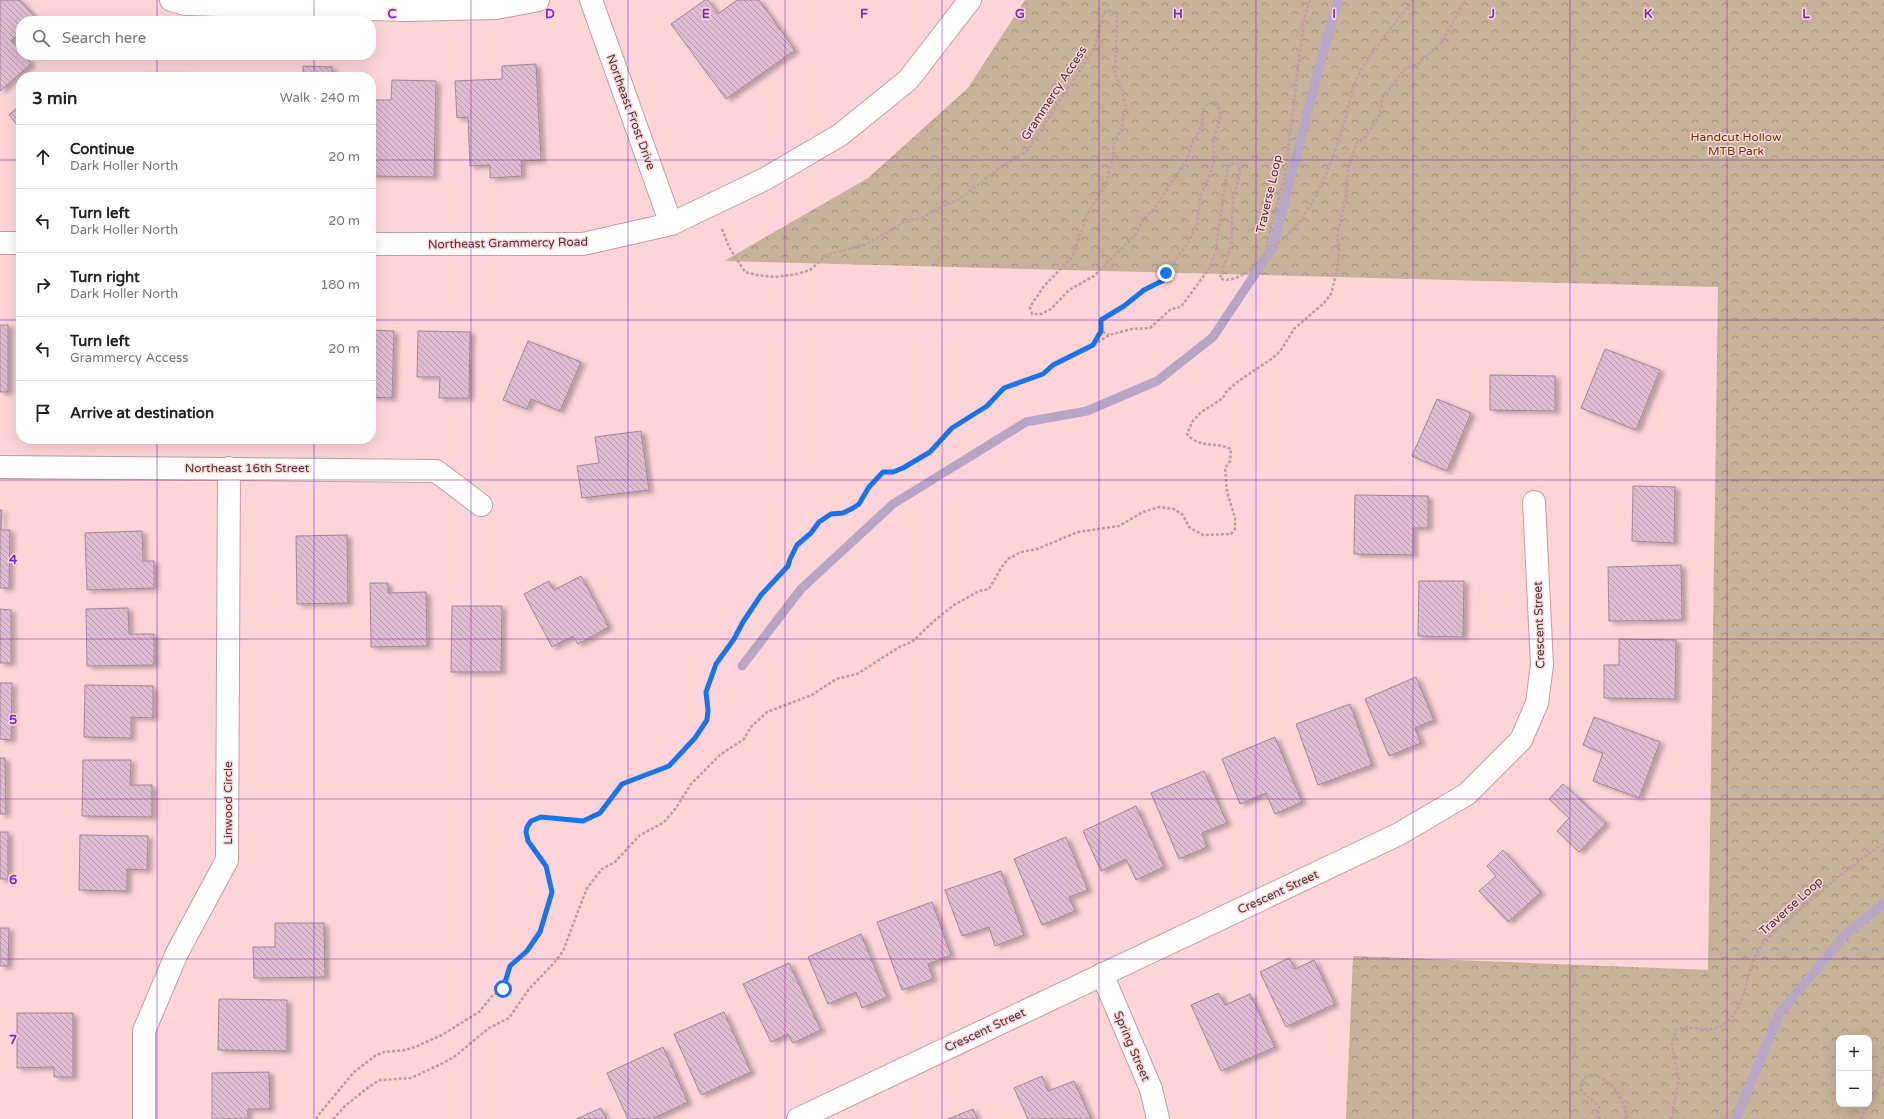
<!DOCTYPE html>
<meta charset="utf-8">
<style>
body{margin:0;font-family:"Varela Round",sans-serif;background:#f2f2f2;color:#222}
.controls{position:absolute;right:12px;bottom:12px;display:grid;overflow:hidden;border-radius:8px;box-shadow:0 4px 16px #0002}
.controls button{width:36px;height:36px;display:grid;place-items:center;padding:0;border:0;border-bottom:1px solid #e0e0e0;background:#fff;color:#222;font:20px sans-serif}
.stop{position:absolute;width:12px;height:12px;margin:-9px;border:3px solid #1a73e8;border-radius:50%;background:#fff}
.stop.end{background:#1a73e8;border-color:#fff;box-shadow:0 1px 4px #0008}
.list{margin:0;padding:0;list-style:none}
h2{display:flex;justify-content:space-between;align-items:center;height:52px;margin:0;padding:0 16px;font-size:17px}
h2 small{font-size:13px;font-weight:400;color:#767676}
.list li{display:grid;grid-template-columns:26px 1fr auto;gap:12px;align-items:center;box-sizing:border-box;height:64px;padding:0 16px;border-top:1px solid #e0e0e0}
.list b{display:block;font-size:15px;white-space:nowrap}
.list p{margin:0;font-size:13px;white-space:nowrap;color:#767676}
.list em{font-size:13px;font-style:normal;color:#767676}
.icon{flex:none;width:22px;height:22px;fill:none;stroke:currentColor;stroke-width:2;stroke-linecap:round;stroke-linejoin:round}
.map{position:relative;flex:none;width:1884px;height:1119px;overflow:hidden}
.search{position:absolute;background:#fff;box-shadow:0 4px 16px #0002;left:16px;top:16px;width:360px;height:44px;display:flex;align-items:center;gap:10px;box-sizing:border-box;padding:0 14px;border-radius:16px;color:#767676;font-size:15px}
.panel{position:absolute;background:#fff;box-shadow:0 4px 16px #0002;left:16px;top:72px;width:360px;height:372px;border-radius:16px}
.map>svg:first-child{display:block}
</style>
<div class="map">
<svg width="1884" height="1119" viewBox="0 0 1884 1119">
<defs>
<pattern id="park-crowns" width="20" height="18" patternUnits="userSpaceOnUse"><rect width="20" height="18" fill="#c6b199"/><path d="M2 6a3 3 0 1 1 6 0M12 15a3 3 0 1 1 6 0" fill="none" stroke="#a3917e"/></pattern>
<pattern id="building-back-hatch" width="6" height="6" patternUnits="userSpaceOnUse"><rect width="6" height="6" fill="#dfbcd1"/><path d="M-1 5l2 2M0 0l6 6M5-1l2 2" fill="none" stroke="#b79aab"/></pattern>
<filter id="shadow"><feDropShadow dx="4.5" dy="2.5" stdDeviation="2" flood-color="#0004"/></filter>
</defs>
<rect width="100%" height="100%" fill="#fdd5d9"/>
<path fill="url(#park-crowns)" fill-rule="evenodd" d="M1025,0h859v1119h-538l7,-163 355,14 10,-683 -994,-26 144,-83 100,-90zM1839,1038h30v66h-30z"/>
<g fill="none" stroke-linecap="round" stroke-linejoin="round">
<g stroke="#b7a5c5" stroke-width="9">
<path d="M742,666l59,-77 92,-85 133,-82 61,-11 70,-30 56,-44 60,-90 44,-172 21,-75"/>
<path d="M1736,1119l43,-105 66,-79 39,-32"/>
</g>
</g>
<g fill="url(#building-back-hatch)" stroke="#a48699" filter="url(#shadow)">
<path d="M2,0h18l16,18 -4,3h-11v10l-10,10 10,11v3h3l7,9 -31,27v-90z"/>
<path d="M705,0h3l10,14 19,-14h22l36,50 -69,49 -55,-75z"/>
<path d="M536,64l5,96 -20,1 1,15 -32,2v-13l-20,1 -2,-49 -11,1 -2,-37 47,-2v-13z"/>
<path d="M303,66l29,1v10h-29z"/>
<path d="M144,73l47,1v3h-47z"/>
<path d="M249,76l53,1h-53z"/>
<path d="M392,80l44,1 -2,96 -63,-1v-76h20z"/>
<path d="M21,104v25l-12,-14z"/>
<rect x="0" y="325" width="8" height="67"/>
<path d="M371,330l23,1 -2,67 -21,-1z"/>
<path d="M418,331l52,1 -1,66h-30l1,-21h-23z"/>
<path d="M528,341l53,21 -21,49 -29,-12 -4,10 -24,-9z"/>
<path d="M1605,349l55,21 -24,60 -55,-22z"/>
<path d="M1490,375l65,1v35l-65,-1z"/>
<path d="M1437,399l34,14 -24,58 -35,-15z"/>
<path d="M641,431l8,59 -67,8 -5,-32 22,-3 -4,-26z"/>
<path d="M1633,486l42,1 -1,56 -42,-2z"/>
<path d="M1355,495l73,1v32h-15v27l-59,-1z"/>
<path d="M0,510h2l-1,20h9l-1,58h-9z"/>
<path d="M142,531l1,30h11v27l-67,2 -2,-57z"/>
<path d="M347,535l1,68 -51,1 -1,-68z"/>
<path d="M1681,565l1,55 -73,1 -1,-54z"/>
<path d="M581,576l28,51 -31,17 -5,-8 -21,11 -28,-53 25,-13 5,9z"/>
<path d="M1419,581h45l-1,56 -45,-1z"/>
<path d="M370,583h18v10l38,-1 1,54 -56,1z"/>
<path d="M452,606h50l-1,66h-50z"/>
<path d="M128,608l1,26h25v31l-67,1 -1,-57z"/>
<path d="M0,609l11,1v53h-11z"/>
<path d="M1619,639l57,1 -1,59 -71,-1v-33h15z"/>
<path d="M1416,677l18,43 -19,8 6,15 -32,13 -24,-57z"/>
<path d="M0,683h12l-1,57 -11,-1z"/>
<path d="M85,685l68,1v32l-22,-1v21l-47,-1z"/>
<path d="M1350,704l22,61 -54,20 -22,-61z"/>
<path d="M1594,717l66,25 -21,56 -46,-17 10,-28 -20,-8z"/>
<path d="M1275,737l27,65 -27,12 -9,-21 -26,11 -18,-45z"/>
<path d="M0,758h5l1,56h-6z"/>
<path d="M83,760h48l-1,25h22v32l-70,-1z"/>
<path d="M1204,771l23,52 -25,10 5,14 -28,12 -28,-66z"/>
<path d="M1563,784l43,39 -27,29 -22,-21 12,-13 -20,-19z"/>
<path d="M1136,806l28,61 -28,13 -10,-21 -25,12 -18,-40z"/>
<rect x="0" y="832" width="8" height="47"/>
<path d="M80,835l68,1 -1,34 -20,-1v22l-48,-1z"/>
<path d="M1066,837l22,53 -19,7 6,14 -33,14 -28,-66z"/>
<path d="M1503,850l38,42 -33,30 -29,-31 17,-15 -9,-10z"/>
<path d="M1001,871l23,64 -29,11 -6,-19 -27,9 -17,-46z"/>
<path d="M932,902l19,53 -23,9 5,15 -31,11 -25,-68z"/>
<path d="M275,923h49l1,54 -71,1 -1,-31h22z"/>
<path d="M0,928h9l-1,38h-8z"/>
<path d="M861,934l26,63 -25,11 -6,-16 -28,12 -20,-47z"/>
<path d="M1289,958l6,11 19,-9 21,44 -49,23 -26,-55z"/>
<path d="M789,963l32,67 -28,13 -5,-9 -17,8 -28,-58z"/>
<path d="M1219,993l6,12 25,-11 25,53 -54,24 -30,-66z"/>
<path d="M219,999l68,1v51l-69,-1z"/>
<path d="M724,1012l27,60 -50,23 -27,-61z"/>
<path d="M17,1013h56v64h-19v-10l-37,1z"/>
<path d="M663,1047l25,55 -36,17h-24l-21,-46z"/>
<path d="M269,1072l1,37h-22v10h-36v-46z"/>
<path d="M1042,1076l6,15 26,-10 17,38h-63l-14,-31z"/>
<path d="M601,1108l5,11h-30z"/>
<path d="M973,1109l4,10h-29z"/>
</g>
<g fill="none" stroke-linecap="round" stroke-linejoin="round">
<defs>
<g id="minor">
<path d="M171,0l15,4 219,6 91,-2 42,-8"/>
<path d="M591,0l80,224"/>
<path d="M0,243h21"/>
<path d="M371,244h212l88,-20 94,-45 75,-44 68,-55 62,-80"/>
<path d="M0,467l436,4 45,34"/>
<path d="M1102,974l49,115 7,30"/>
<path d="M144,1119v-88l33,-78 50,-93 2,-392"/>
<path d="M798,1119l601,-285 68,-40 54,-54 16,-37 5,-38 -8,-163"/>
</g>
</defs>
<use href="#minor" stroke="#c39da1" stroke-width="24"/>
<g stroke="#bd9ea1" stroke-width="2.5" stroke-dasharray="3 2" stroke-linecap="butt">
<path d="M1310,0l-6,20 -19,155 -18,67 6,5c40,-28 58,-82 72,-127 4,-14 7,-33 14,-46 15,-27 36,-50 54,-74"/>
<path d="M722,229l7,18 16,25 12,3 18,2 22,-3 13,-4 17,-15 40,-11 37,-22 17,-4 24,-13 15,-6 35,-28 32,-20 66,-100 10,-36 3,-4h6l5,6 -2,56 7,17 3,17 -3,19 -8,18 -1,13 -8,29 -18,28 -14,42 -29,30 -14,21 2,7h9l10,-5 18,-19 25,-14 43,-43 5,-12 15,-16 31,-47 3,-11 11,-22 1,-16 4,-5 5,-1 5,3 3,5v8l-7,23 1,20 -7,21 -6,11 -4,30 -9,19 -22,30 -2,7 -20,10 -20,16 -23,14v11l8,4"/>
<path d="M1093,344l8,-13"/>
<path d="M316,1119l4,-6 34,-41 21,-16 9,-4 21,-2 10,-3 27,-12 37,-23 13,-16 11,-7 7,-23 17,-15 13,-19 12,-39 -6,-27 -18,-25 -2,-9 1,-5 4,-6 10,-4 42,4 17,-8 22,-29 47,-18 26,-28 12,-18 1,-10 -2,-18 10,-28 18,-25 9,-17 18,-27 27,-29 2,-7 7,-14 14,-12 8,-11 12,-8 12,-1 10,-5 6,-4 10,-17 14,-15h10l10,-4 27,-16 22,-24 17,-12 18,-10 17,-18 39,-14 10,-9 33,-15 23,-15 23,-6 18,-1 21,-19 10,-2 30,-41 5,-18 11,-77 3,-7h8l2,9 -7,27 -2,45 -11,33c14,8 41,-14 46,-27 1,-2 1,-6 1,-9"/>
<path d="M333,1119l12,-13 25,-20 10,-6 31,-2 30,-14 13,-7 35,-29 20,-10 20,-29 25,-26 9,-12 24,-63 15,-19 13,-7 25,-27 23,-12 13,-15 15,-24 29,-29 24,-16 7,-12 16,-15 45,-17 24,-16 21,-5 44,-28 11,-4 22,-21 20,-16 25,-14 10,-2 12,-21 7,-9 13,-7 16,-3 41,-17 41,-6 24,-14 16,-5 15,2 9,6 6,12 14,8 28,-1 4,-5v-11l-8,-26 -2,-24 5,-7 1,-12c-17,-8 -31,0 -44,-15l5,-12 8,-9 23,-15 3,-6 11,-10 36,-24 8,-8 13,-21 30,-26 7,-9 7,-28 1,-20 -2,-9 9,-40 2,-29 9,-25 9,-7 13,-20 4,-19 16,-21 8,-9 11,-3 24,-22 23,-42"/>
<path d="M1599,1119v-12l-18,-17v-6l3,-6 9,-4c22,9 30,23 34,45"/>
<path d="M1671,1119l8,-39 -7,-35 4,-15c19,-8 33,8 52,-9 20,-18 18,-58 36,-79 9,-10 20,-18 30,-27 29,-26 58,-50 90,-72"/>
<path d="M1861,1119l17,-31 6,-21"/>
</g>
<use href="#minor" stroke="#fff" stroke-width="22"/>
</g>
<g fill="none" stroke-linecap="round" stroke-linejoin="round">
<path stroke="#1a73e8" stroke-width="5" d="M503,989l7,-23 17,-15 13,-19 12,-40 -6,-26 -18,-25 -2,-9 1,-5 4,-6 10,-4 42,4 17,-8 22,-29 47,-18 26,-28 12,-18 1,-10 -2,-18 10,-28 18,-25 9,-17 18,-27 27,-29 2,-7 7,-14 14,-12 8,-11 12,-8 12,-1 10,-5 6,-4 10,-17 14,-15h10l10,-4 27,-16 22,-24 35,-22 17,-18 39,-14 10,-9 40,-20 8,-14v-11l23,-14 20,-16 20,-10 2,-7"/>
</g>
<path fill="none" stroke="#7b2cbf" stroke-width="1" stroke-opacity="0.55" d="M157,0v21M314,0v21M471,0v1119M628,0v1119M785,0v1119M942,0v1119M1099,0v1119M1256,0v1119M1413,0v1119M1570,0v1119M1727,0v1119M157,55v22M314,55v22M0,160h21M371,160h1513M0,320h21M371,320h1513M157,439v680M314,439v680M0,480h1884M0,639h1884M0,799h1884M0,959h1884"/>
<g text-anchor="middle" stroke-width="3" stroke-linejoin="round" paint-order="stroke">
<g font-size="12" fill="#463638" stroke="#fdd5d9">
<text transform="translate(1054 93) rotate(-57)" y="4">Grammercy Access</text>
<text transform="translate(631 112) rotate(70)" y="4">Northeast Frost Drive</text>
<text transform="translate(1269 194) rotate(-77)" y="4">Traverse Loop</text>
<text transform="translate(508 243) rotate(-1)" y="4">Northeast Grammercy Road</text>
<text x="247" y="472">Northeast 16th Street</text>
<text transform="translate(1539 625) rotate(-92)" y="4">Crescent Street</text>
<text transform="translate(228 803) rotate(-90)" y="4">Linwood Circle</text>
<text transform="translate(1278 892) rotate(-25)" y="4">Crescent Street</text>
<text transform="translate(1791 906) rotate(-42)" y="4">Traverse Loop</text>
<text transform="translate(985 1030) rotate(-25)" y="4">Crescent Street</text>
<text transform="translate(1132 1046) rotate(67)" y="4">Spring Street</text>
</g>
<g font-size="12" fill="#5e3c06" stroke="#fdd5d9">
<text x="1736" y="141">Handcut Hollow<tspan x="1736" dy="14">MTB Park</tspan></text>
</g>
</g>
<g font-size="13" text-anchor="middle" font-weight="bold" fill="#7b2cbf" stroke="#fdd5d9" stroke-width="3" stroke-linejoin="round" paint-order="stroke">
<text x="392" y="18">C</text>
<text x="550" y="18">D</text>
<text x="706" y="18">E</text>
<text x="864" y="18">F</text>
<text x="1020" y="18">G</text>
<text x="1178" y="18">H</text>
<text x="1334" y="18">I</text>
<text x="1492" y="18">J</text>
<text x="1648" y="18">K</text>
<text x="1806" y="18">L</text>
<text x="13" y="564">4</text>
<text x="13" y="724">5</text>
<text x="13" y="884">6</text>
<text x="13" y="1044">7</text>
</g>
</svg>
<div class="controls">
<button>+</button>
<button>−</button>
</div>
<div class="stop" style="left:503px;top:989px"></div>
<div class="stop end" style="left:1166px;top:273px"></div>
<div class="search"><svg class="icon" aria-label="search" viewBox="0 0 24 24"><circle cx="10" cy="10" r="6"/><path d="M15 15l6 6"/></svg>Search here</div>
<section class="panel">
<h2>3 min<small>Walk · 240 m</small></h2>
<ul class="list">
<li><svg class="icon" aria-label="ahead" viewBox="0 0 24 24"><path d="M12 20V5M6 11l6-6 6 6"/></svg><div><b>Continue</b><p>Dark Holler North</p></div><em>20 m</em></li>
<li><svg class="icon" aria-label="left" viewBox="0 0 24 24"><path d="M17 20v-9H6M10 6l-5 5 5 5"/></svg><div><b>Turn left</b><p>Dark Holler North</p></div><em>20 m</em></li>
<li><svg class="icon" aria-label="right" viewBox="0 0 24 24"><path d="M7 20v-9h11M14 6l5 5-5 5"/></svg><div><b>Turn right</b><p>Dark Holler North</p></div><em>180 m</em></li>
<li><svg class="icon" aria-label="left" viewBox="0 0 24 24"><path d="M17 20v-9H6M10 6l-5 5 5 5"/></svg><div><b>Turn left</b><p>Grammercy Access</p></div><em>20 m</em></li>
<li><svg class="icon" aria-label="arrive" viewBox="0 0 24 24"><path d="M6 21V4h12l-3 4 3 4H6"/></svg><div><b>Arrive at destination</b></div></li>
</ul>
</section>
</div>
